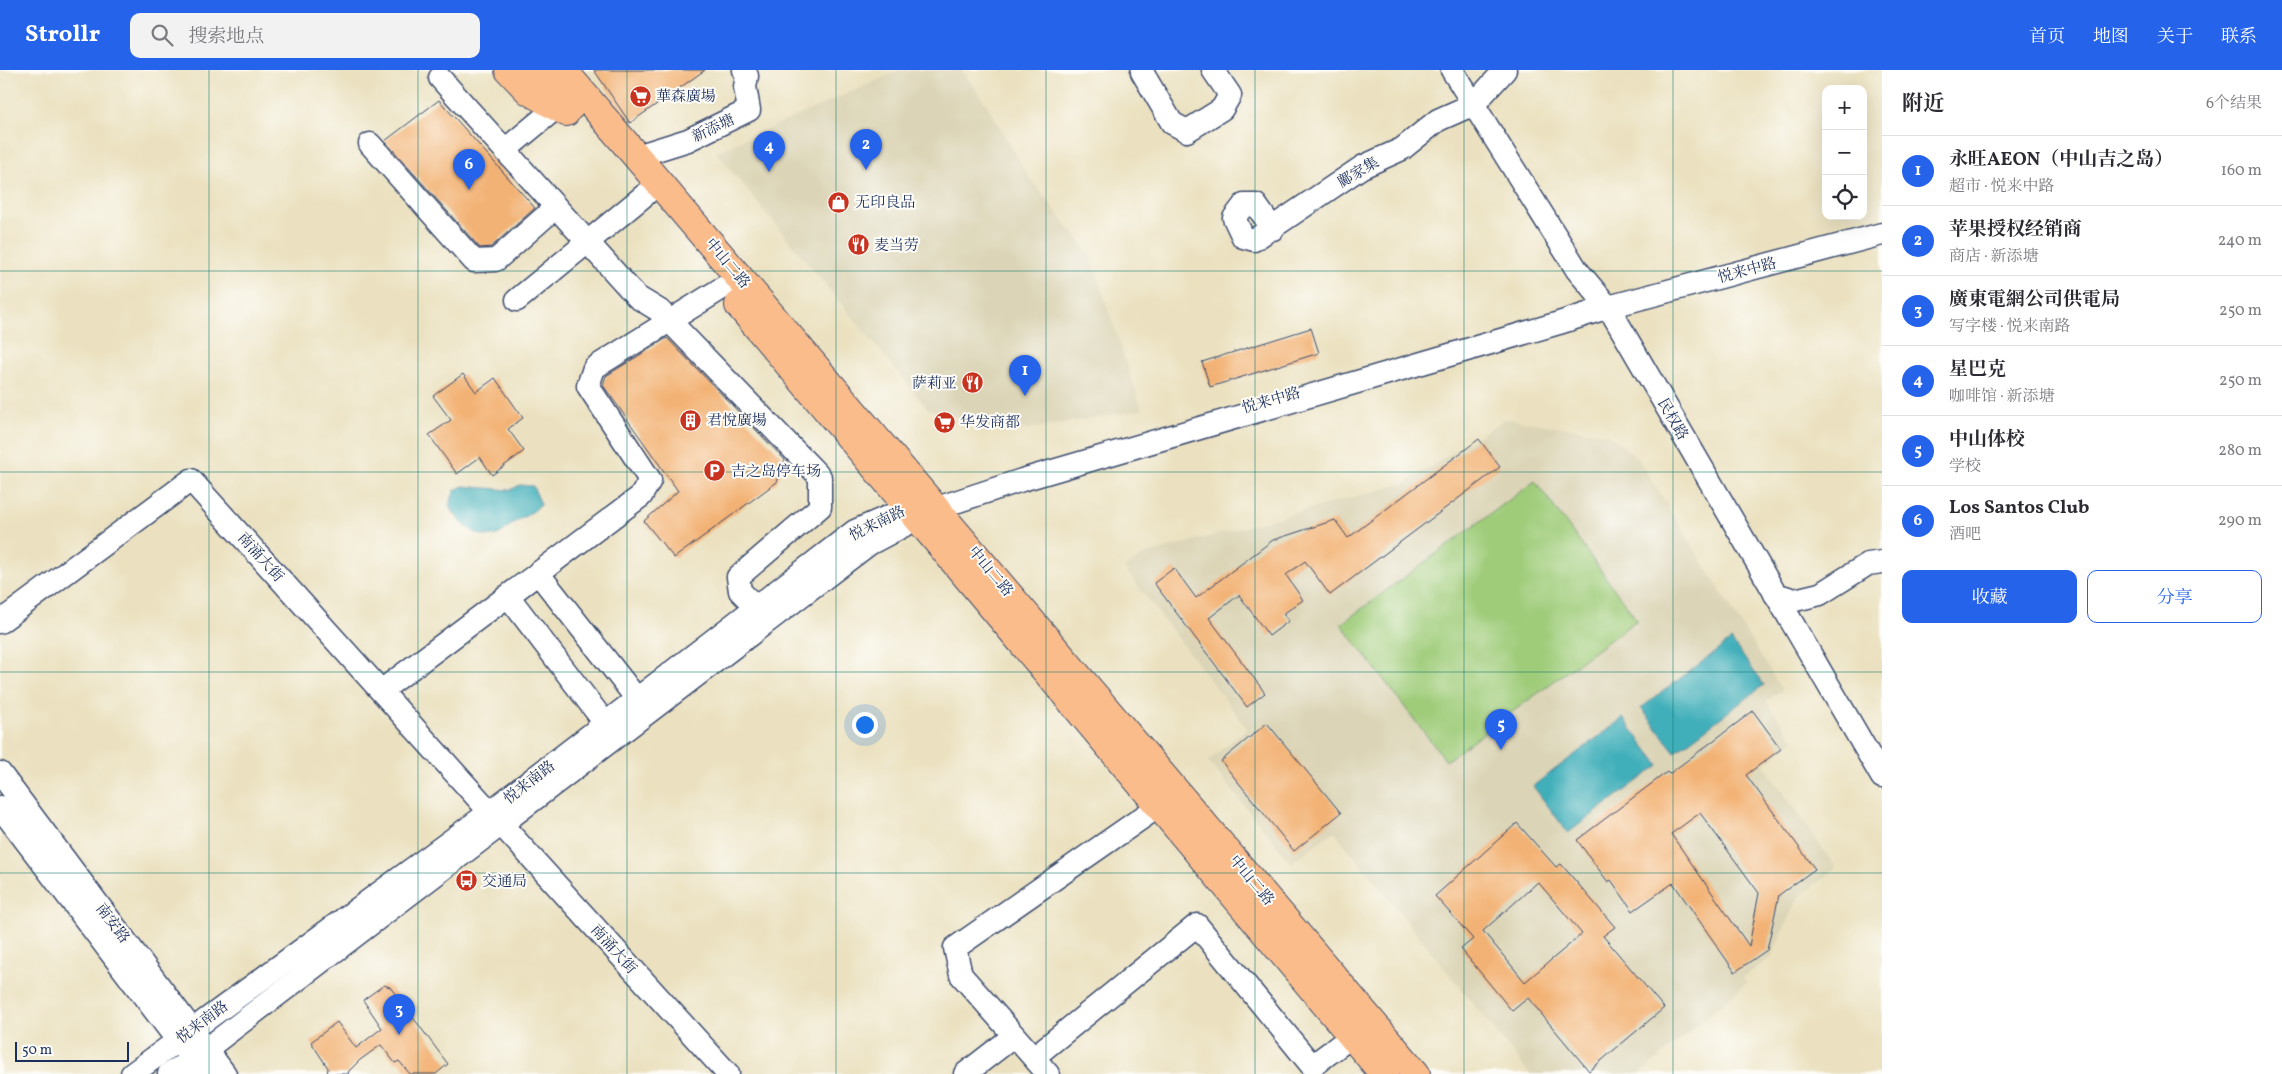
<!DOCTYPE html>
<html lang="zh">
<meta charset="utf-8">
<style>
body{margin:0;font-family:Vollkorn,"Noto Serif SC",serif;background:#f2f2f3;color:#2b2b33}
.controls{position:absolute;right:15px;top:15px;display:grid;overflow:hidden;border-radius:10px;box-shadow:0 5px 20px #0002}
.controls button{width:45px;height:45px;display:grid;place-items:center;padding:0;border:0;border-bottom:1px solid #e1e1e2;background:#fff;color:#2b2b33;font:25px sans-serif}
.scale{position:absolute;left:15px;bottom:12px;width:114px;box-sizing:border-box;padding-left:5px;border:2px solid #1b2f5e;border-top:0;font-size:14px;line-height:18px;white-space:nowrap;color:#1b2f5e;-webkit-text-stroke:4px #fdfcf7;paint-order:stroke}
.you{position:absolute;left:864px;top:654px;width:18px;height:18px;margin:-12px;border:4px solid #fff;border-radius:50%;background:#1a73e8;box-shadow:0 0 0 8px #1a73e833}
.badge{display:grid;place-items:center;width:32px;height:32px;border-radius:50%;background:#2563eb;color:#fff;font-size:16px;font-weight:700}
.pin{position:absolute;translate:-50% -41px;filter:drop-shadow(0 1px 2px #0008)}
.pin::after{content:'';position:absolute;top:26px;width:18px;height:15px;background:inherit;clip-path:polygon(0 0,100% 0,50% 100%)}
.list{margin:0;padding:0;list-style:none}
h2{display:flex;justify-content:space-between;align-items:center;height:65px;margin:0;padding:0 20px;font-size:21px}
h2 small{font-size:16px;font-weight:400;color:#7c7c81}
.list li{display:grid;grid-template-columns:32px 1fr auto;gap:15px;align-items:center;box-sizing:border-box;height:70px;padding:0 20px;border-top:1px solid #e1e1e2}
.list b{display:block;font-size:19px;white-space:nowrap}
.list p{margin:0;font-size:16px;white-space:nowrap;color:#7c7c81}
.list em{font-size:16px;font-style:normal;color:#7c7c81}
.actions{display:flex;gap:10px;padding:15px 20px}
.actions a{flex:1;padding:11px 0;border:1px solid #2563eb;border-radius:10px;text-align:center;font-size:18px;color:#2563eb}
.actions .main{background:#2563eb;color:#fff}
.icon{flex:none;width:28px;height:28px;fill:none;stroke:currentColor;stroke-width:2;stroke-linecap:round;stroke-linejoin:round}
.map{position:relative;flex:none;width:1882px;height:1004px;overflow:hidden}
header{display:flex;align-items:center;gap:30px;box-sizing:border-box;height:70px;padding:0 25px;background:#2563eb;color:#fff}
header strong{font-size:24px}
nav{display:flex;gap:28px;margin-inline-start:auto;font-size:18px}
.search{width:350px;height:45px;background:#f2f2f3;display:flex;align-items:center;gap:12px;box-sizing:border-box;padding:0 18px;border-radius:10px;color:#7c7c81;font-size:19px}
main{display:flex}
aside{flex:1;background:#fff}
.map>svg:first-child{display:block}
</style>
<header>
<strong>Strollr</strong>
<div class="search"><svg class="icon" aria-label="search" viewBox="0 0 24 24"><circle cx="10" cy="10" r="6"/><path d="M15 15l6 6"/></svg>搜索地点</div>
<nav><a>首页</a><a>地图</a><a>关于</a><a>联系</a></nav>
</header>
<main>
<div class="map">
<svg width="1882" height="1004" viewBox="0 0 1882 1004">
<rect width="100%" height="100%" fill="#fdfcf7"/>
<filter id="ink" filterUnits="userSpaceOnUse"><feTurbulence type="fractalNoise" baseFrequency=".02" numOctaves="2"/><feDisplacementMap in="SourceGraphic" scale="10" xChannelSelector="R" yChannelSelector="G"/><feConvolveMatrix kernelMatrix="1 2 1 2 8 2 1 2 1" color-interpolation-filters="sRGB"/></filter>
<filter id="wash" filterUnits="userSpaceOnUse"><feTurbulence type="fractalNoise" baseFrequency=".0096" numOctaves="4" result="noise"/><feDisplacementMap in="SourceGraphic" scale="20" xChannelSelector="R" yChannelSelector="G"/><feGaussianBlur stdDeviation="1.12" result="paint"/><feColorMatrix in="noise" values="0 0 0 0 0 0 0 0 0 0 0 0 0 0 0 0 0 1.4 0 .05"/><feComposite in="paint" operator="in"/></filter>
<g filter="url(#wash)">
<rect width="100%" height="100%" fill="#ebe1c0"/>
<g fill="#dbd4b6">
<path d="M900,0h61l28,38 38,66 63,81 52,155 -132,22 -82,-23 -212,-257z"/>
<path d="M1505,349l103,15 31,26 143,230 -16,11 28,39 -30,25 72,103 -39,31 -26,59 -28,19 3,6 -106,91h-110l-196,-243 -43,32 -83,-102 39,-33 -123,-160 22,-14 259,-71z"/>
</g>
<path fill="#9fcc79" stroke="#5d7e6c" d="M1535,411l102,139 -191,141 -105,-137z"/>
<g fill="#3fafba" stroke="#2d6f8c">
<path d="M520,415l13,1 8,18c-8,9 -17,13 -26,18 -6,4 -11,10 -16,12 -19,10 -43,-14 -50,-29l6,-15 8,-4 47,4z"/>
<path d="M1731,570l33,45 -89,67 -34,-44z"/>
<path d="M1623,648l36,47 -91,68 -35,-47z"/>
</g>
<g id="blocks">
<g fill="#f3b275" fill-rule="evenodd">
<path d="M594,0h111l-75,53z"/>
<path d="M439,30l96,108 -44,39 -11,1 -95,-107z"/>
<path d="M1311,258l8,25 -109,34 -8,-25z"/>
<path d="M667,268l118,122 -8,22 -103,76 -30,-37 34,-30 -75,-106 3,-9z"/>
<path d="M463,304l13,18 19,-14 28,40 -15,11 16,22 -32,24 -12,-18 -23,17 -28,-39 22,-15 -18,-24z"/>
<path d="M1479,369l21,28 -170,128 -25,-34 -19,14 17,25 -20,14 6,7 -20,15 -30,-41 -30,23 56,75 -18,14 -93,-124 20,-15 22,30 77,-58 62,-20 13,18z"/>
<path d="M1753,641l28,38 -35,26 69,94 -36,26 -12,55 -32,22 -62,-89 -40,28 -22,-31 -3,2 -31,-42 90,-68 2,2zM1700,743l59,80 -10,53 -78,-112z"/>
<path d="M1267,653l74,90 -47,38 -73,-90z"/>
<path d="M1517,753l39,44 5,-3 54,63 -12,9 61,72 -75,63 -61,-73 -16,13 -51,-62 12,-10 -38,-43zM1538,812l44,52 -57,48 -42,-51z"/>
<path d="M384,915l6,2 58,77 -12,10h-26l-11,-13 -4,2 -14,-18 -21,15 -11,11 -1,3h-21l1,-6 -17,-26 26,-20 19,26 26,-20 -19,-28z"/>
</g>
</g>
</g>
<g filter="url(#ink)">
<use href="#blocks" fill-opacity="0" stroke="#3a4a6d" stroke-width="1"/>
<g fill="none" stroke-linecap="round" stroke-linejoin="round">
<defs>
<g id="minor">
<path d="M1143,0l-1,2 30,51 15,8 35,-22 8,-14 -17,-25"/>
<path d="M1452,0l125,200 32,38 273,469"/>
<path d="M440,8l197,219 23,14 160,166v30l-82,70 2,14 16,16"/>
<path d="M370,74l104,117 22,-1 60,-53"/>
<path d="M505,80l52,-43"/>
<path d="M637,86l51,-16 61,-30 -4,-23 2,-11 -3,-6"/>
<path d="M1273,159l-17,-24h-12l-10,13 9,19 11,3 108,-73 40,-18 36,-29 36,-16 31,-34"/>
<path d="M517,230l129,-106"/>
<path d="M538,503l99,126"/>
<path d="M1775,524l20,6 25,-6 48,-30 14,-2"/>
<path d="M508,526l97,127"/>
<path d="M0,552l191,-142 299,332"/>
<path d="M381,621l260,-195 9,-16 -62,-94 6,-18 130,-81"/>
<path d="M0,703l225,301"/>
<path d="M0,737l203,267"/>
<path d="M501,754l227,250"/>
<path d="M1034,987l163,-132 115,141 40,-30"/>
<path d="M132,1004l358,-262 365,-281 53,-23"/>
<path d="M169,1004l23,-14 677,-516 68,-36 85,-28 537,-157 53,-17 270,-72"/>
<path d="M965,1004l49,-38"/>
<path d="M1048,1004l-87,-99 -6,-27 204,-142"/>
</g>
<g id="major">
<path d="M509,0l20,21 37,21"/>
<path d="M538,0l33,36"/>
<path d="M563,0l853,1004"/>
<path d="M739,235l645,769"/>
</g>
</defs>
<use href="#minor" stroke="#3a4a6d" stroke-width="25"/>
<use href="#major" stroke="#3a4a6d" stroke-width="30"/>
<use href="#minor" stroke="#fff" stroke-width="22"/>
<use href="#major" stroke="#fabc8b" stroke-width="28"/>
</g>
</g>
<path fill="none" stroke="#0f766e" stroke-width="1" stroke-opacity="0.55" d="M209,0v1004M418,0v1004M627,0v1004M836,0v1004M1046,0v1004M1255,0v1004M1464,0v1004M1673,0v1004M0,201h1882M0,402h1882M0,602h1882M0,803h1882"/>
<defs>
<symbol id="supermarket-disc" viewBox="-11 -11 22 22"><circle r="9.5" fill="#c8321e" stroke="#fdfcf7"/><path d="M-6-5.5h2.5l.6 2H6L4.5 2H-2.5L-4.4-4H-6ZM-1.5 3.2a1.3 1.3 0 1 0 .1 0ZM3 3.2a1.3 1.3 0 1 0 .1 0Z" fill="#fff"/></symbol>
<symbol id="shop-disc" viewBox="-11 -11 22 22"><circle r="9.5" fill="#c8321e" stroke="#fdfcf7"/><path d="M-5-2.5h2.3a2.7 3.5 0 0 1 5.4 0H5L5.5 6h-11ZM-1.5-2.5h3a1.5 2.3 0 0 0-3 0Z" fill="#fff"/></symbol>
<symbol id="restaurant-disc" viewBox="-11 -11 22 22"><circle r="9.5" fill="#c8321e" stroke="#fdfcf7"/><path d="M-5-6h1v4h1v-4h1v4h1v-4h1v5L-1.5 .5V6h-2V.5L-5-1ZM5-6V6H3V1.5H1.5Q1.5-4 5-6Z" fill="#fff"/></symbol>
<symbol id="building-disc" viewBox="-11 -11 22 22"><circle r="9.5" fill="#c8321e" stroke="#fdfcf7"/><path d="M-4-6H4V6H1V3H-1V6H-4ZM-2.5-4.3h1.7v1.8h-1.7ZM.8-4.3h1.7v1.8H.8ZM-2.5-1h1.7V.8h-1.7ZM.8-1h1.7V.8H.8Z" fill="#fff"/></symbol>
<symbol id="parking-disc" viewBox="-11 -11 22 22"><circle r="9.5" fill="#c8321e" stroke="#fdfcf7"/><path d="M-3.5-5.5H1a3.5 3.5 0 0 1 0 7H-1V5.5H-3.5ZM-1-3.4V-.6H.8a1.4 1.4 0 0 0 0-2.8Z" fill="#fff"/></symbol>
<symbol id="bus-disc" viewBox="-11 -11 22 22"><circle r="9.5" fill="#c8321e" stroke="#fdfcf7"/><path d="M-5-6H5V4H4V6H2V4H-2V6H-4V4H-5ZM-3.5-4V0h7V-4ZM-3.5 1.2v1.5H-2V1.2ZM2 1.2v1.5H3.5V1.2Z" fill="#fff"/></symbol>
</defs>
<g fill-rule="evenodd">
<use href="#supermarket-disc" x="628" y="14" width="25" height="25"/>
<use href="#shop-disc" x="826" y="120" width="25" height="25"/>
<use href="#restaurant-disc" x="846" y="162" width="25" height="25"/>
<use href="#restaurant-disc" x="960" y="300" width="25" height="25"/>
<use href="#building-disc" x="678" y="338" width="25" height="25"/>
<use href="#supermarket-disc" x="932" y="340" width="25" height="25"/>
<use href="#parking-disc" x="702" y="388" width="25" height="25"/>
<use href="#bus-disc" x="454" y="798" width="25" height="25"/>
</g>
<g text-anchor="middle" stroke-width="4" stroke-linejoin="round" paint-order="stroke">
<g font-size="15" fill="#1b2f5e" stroke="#fdfcf7" text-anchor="start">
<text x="656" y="31">華森廣場</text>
<text x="855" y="137">无印良品</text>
<text x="874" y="180">麦当劳</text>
<text x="957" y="318" text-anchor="end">萨莉亚</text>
<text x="707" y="355">君悅廣場</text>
<text x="960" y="357">华发商都</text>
<text x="731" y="406">吉之岛停车场</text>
<text x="482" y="816">交通局</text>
</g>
<g font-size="15" fill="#1b2f5e" stroke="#fdfcf7">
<text transform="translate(713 58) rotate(-25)" y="5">新添塘</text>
<text transform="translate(1358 102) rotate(-31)" y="5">鄺家集</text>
<text transform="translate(728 193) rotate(50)" y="5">中山二路</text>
<text transform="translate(1747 200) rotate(-15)" y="5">悦来中路</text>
<text transform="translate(1271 330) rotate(-16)" y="5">悦来中路</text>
<text transform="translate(1673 349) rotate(60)" y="5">民权路</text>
<text transform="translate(877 453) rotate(-26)" y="5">悦来南路</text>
<text transform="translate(261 487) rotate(48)" y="5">南涌大街</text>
<text transform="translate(991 501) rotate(50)" y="5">中山二路</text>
<text transform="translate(529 712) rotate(-38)" y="5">悦来南路</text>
<text transform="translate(1252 810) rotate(50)" y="5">中山二路</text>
<text transform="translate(113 853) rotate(53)" y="5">南安路</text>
<text transform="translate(614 879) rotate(48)" y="5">南涌大街</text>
<text transform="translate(202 952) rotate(-37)" y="5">悦来南路</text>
</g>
</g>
</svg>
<div class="controls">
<button>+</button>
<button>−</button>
<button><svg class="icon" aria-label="locate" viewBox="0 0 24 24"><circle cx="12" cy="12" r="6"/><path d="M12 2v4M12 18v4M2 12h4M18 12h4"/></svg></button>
</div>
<div class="scale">50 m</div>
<div class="you"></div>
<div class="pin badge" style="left:1025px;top:326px">1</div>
<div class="pin badge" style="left:866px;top:100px">2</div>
<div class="pin badge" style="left:399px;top:965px">3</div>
<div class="pin badge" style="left:769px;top:102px">4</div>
<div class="pin badge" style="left:1501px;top:680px">5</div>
<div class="pin badge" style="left:469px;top:120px">6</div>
</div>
<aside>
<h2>附近<small>6个结果</small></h2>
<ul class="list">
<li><span class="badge">1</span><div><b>永旺AEON（中山吉之岛）</b><p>超市 · 悦来中路</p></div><em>160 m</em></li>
<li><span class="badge">2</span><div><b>苹果授权经销商</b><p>商店 · 新添塘</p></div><em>240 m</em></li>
<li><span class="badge">3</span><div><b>廣東電網公司供電局</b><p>写字楼 · 悦来南路</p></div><em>250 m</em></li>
<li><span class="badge">4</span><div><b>星巴克</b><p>咖啡馆 · 新添塘</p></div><em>250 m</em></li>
<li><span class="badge">5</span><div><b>中山体校</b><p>学校</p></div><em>280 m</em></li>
<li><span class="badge">6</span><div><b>Los Santos Club</b><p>酒吧</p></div><em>290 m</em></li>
</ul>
<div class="actions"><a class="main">收藏</a><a>分享</a></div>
</aside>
</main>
